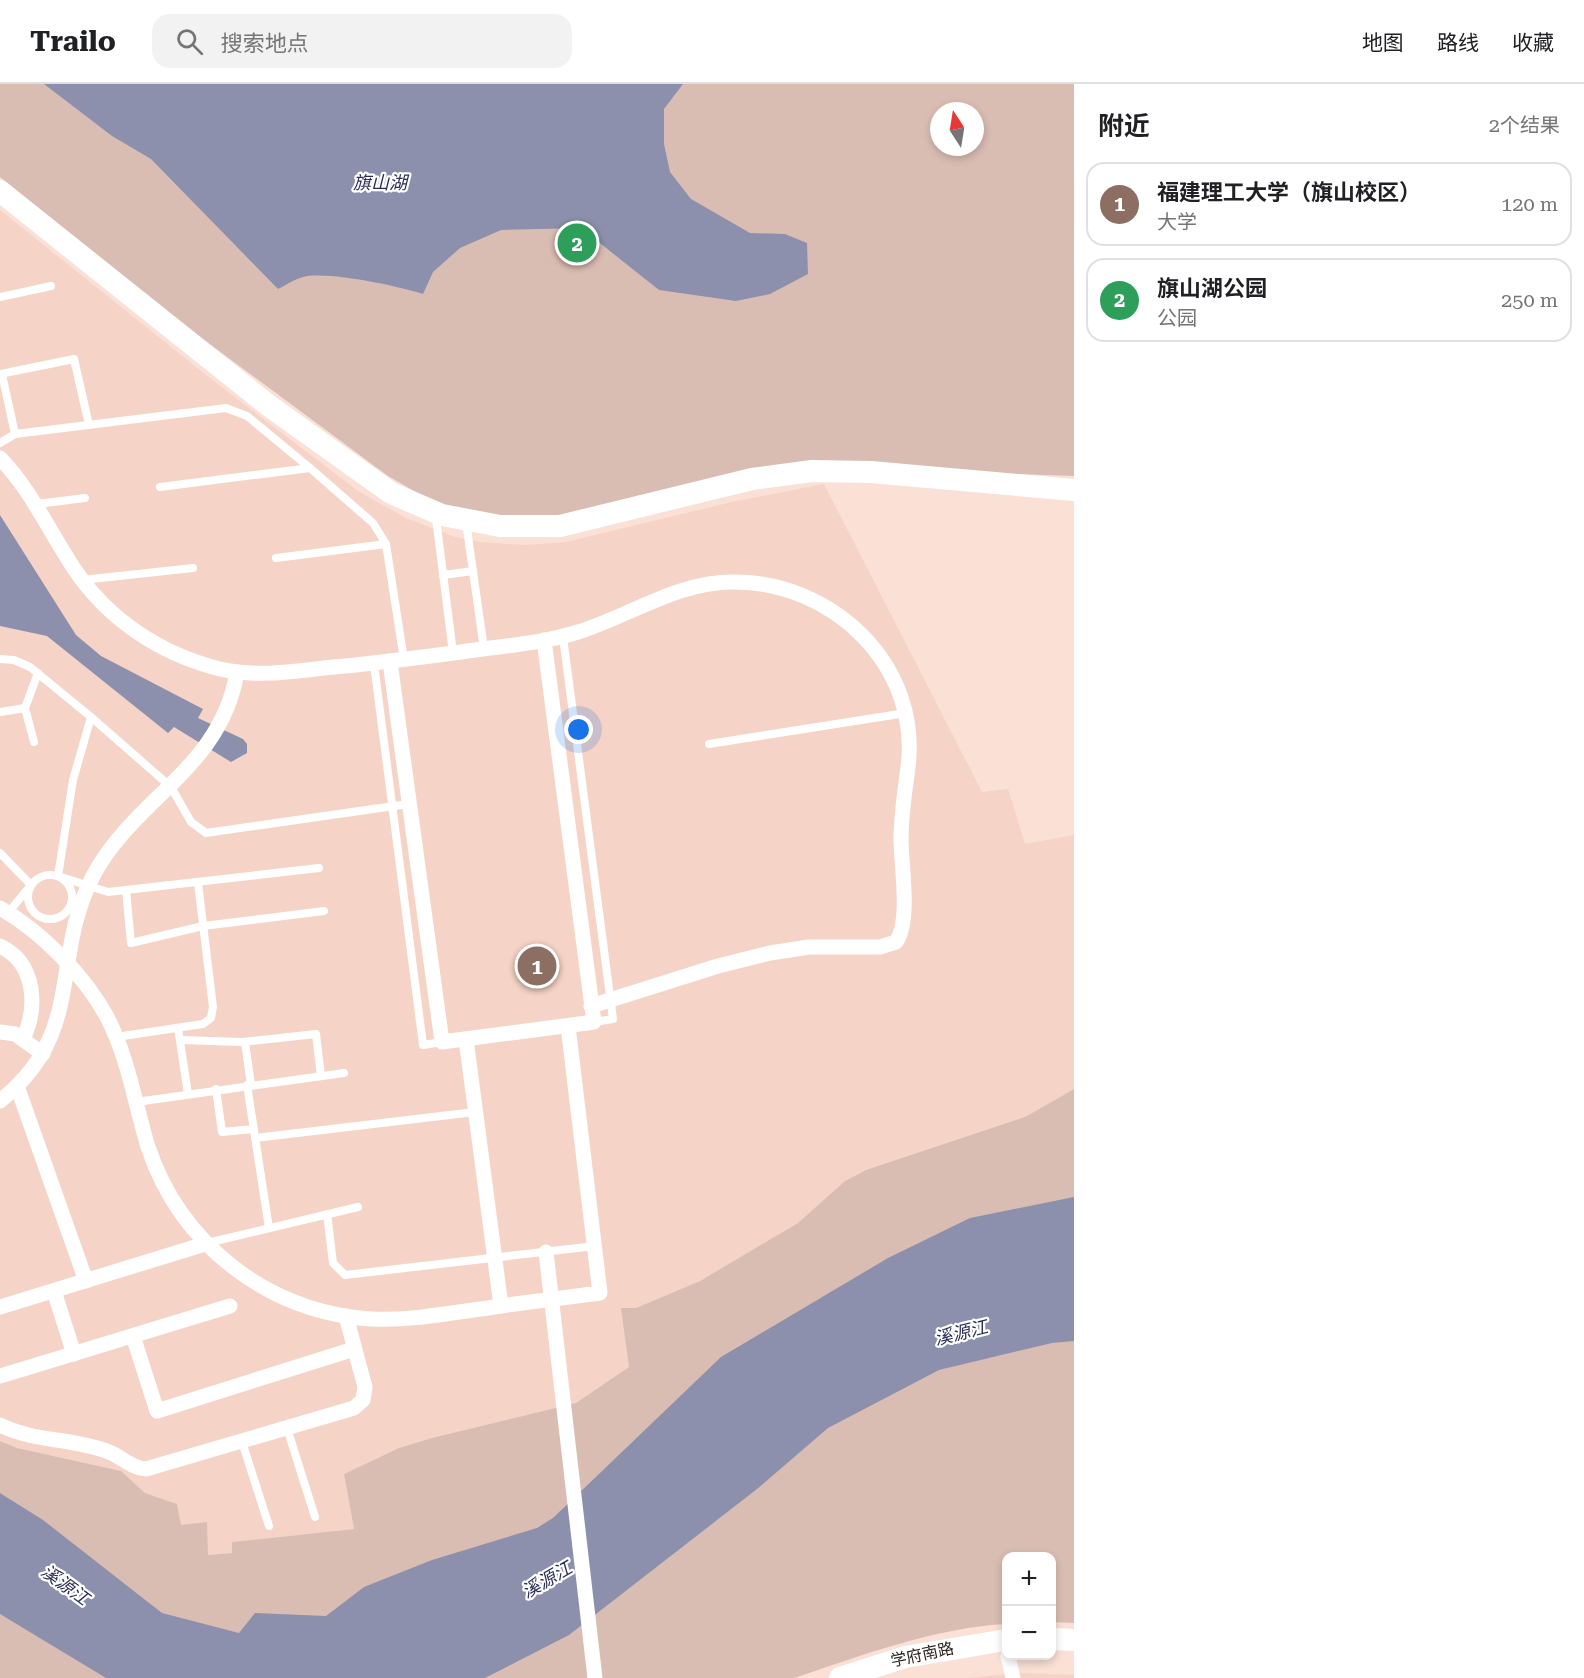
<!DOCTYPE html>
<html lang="zh">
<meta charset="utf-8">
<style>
body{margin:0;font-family:"Roboto Serif","Noto Sans SC",serif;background:#f2f2f2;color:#202124}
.controls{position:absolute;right:18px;bottom:18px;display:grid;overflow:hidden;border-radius:12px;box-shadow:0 3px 9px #0003}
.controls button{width:54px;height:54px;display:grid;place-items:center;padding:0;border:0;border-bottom:2px solid #e0e0e0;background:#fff;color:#202124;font:30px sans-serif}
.compass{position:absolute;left:930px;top:18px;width:54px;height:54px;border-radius:50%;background:#fff;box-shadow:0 3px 9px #0003;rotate:348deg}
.you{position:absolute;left:579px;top:646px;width:21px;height:21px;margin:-15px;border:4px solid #fff;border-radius:50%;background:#1a73e8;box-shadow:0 0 0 9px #1a73e833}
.badge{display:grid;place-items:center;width:39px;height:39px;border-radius:50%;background:#4b47be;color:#fff;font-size:20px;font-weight:700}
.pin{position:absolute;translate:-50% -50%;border:3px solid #fff;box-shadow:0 2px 6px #0006}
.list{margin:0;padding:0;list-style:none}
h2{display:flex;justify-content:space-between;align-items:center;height:78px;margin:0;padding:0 24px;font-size:26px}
h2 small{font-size:20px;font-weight:400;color:#757577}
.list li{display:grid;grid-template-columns:39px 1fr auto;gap:18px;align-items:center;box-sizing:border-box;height:84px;margin:0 12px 12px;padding:0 12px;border:2px solid #e0e0e0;border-radius:18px}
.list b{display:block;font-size:22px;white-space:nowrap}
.list p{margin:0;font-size:20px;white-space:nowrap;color:#757577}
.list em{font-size:20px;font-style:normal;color:#757577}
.icon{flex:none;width:33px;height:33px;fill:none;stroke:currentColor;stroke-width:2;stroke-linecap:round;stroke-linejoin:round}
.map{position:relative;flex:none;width:1074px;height:1594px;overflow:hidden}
header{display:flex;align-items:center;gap:36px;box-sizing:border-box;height:84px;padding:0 30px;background:#fff;border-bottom:2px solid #e0e0e0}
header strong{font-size:28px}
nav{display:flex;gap:33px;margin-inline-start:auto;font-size:21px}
.search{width:420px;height:54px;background:#f2f2f2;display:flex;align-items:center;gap:15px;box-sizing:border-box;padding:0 21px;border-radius:18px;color:#757577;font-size:22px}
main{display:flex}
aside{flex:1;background:#fff}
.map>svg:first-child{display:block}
</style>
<header>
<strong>Trailo</strong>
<div class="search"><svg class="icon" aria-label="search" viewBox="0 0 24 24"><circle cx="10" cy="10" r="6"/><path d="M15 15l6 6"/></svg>搜索地点</div>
<nav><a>地图</a><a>路线</a><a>收藏</a></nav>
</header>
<main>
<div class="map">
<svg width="1074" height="1594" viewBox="0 0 1074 1594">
<rect width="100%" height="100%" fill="#fae0d5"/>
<g fill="#f5d3c6">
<path d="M0,126l206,165 152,116 48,27 49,19 25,5 45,3 41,-3 166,-40 92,-18 158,308 26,-3 17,55 49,-9v254l-49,28 -159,53 -21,11 -47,42 -98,58 -64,27h-14l8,59 -54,36 -144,35 -33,10 -55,26 10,55 -122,13v11l-24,2 -27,-30 -4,-21 -32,-11 -24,-22 -104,-23 -17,-7z"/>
<path d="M1019,1589l55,2v3h-107z"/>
</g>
<g fill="#dabdb2" fill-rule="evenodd">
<path d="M0,0h1074v392l-116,-4 -131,-11 -264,56 -90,-2 -43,-15 -42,-24 -227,-168 -161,-131zM939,27h36v36h-36z"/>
<path d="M1074,1005v534l-22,-1v-66h-46v68c-73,4 -142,31 -212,54h-794v-237l17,7 104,23 24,22 32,11 4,21 26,-3 1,33 24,-2v-11l122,-13 -10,-55 55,-26 33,-10 144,-35 53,-36 -8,-59h15l64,-27 98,-58 47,-42 21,-11 159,-53z"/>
</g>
<g fill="#8c90ac">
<path d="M44,0h639l-19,25v35l6,28 21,27 59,34 35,1 22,9 1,31 -38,20 -34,7 -77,-11 -78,-62 -80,2 -41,18 -27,24 -10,22c-26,-8 -95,-23 -120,-17 -8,2 -17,8 -25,12l-127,-130 -39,-23z"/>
<path d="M0,431l76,120 25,21 102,53 -5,9 45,21 4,5v9l-16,9 -57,-35 -6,6 -121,-97 -47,-10z"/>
<path d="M1074,1113v144l-22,2 -113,27 -111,58 -71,61 -188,146 -84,43h-379l-106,-64v-121l43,27 119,93 77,20 16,-20 71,3 38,-29 68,-27 105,-32 16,-10 168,-161 167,-99 82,-40z"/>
</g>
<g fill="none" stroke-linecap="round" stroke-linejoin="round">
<g stroke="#fff" stroke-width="8">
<path d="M0,213l51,-11"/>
<path d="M0,290l74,-15 15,66"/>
<path d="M2,290l13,60"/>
<path d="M0,359l15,-9 211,-26 21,8 63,52 63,55 13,21 18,116"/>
<path d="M160,403l150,-19"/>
<path d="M37,420l48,-6"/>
<path d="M436,434l17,135"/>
<path d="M466,438l18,127"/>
<path d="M276,474l110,-14"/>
<path d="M443,491l30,-4"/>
<path d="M82,496l111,-12"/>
<path d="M563,553l50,382 -19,3"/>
<path d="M0,575l14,1 16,7 61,50 80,70 20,35 15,11 202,-29"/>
<path d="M374,580l49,381 19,-3"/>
<path d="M0,628l25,-4"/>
<path d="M91,633l-18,63 -15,96 50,16 211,-24"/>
<path d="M34,658l-9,-34 13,-35"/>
<path d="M709,660l197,-31"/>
<path d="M0,769l31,32 -23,28"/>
<circle cx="50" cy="813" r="22"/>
<path d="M126,806l5,53 72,-17 121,-15"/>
<path d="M178,944l10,66"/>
<path d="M116,953l87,-13 8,-6 2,-11 -15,-124"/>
<path d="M180,956l62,2 74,-8 5,42"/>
<path d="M245,958l6,43"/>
<path d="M247,1001l22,143"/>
<path d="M216,1005l6,43 32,-3"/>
<path d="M136,1018l208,-29"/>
<path d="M255,1054l220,-26"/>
<path d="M327,1130l6,49 12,12 250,-29"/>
<path d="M207,1159l151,-36"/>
<path d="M287,1344l28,89"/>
<path d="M242,1358l27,84"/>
</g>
<g stroke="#fff" stroke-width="15">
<path d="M0,374c31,32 48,71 73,109 34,52 87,87 147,102 35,8 70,3 104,-1 46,-4 92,-10 137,-16 39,-6 79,-8 117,-20 52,-16 98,-50 155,-50 99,-1 188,83 175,185 -3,24 -7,48 -7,72 0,26 10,82 -5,103l-16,5h-71l-39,6 -52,13 -127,40"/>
<path d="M390,578l52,380 152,-20 -50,-382"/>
<path d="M0,824c41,23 85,68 107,109 21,40 28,87 41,130 33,98 120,165 223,172 39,2 78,-6 117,-11 37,-6 75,-10 112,-15l-32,-267"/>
<path d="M0,862c36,17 38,61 23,93"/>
<path d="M0,948l15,2 28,20"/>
<path d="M466,955l35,267"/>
<path d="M17,1002l69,195"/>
<path d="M0,1017c86,-68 50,-142 93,-225 42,-79 128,-107 144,-204"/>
<path d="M546,1168l49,426"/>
<path d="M54,1207l20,63"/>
<path d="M0,1223l205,-63"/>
<path d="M133,1252l24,75 197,-62"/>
<path d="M0,1292l230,-70"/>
<path d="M0,1341c34,17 74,13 109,27 13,5 22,16 37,17l208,-61 9,-8 2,-13 -19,-71"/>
<path d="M1008,1572l5,22"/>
</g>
<g stroke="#fff" stroke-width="22">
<path d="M0,107l268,214 123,88 51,22 58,11h60l192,-47 60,-8 59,1 203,18"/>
<path d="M1052,1555l22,1"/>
<path d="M840,1594l65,-21 101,-17"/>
</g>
</g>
<g text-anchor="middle" stroke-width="4.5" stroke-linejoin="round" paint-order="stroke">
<g font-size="16" fill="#271d1a" stroke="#fff">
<text transform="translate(922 1570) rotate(-12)" y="6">学府南路</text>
</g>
<g font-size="18" font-style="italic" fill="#2b2e57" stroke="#fff">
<text x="380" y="105">旗山湖</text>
<text transform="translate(961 1249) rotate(-14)" y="6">溪源江</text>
<text transform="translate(547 1496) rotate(-30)" y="6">溪源江</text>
<text transform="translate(65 1501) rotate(36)" y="6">溪源江</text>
</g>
</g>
</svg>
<div class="controls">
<button>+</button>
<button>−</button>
</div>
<svg class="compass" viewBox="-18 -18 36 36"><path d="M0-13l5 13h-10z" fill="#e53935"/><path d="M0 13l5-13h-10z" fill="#757577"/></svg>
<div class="you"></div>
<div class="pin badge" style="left:537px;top:882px;background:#8d6e63">1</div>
<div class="pin badge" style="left:577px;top:159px;background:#2e9e5b">2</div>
</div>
<aside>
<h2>附近<small>2个结果</small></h2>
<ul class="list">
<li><span class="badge" style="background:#8d6e63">1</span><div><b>福建理工大学（旗山校区）</b><p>大学</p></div><em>120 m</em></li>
<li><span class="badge" style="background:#2e9e5b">2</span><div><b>旗山湖公园</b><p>公园</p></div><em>250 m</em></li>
</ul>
</aside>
</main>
